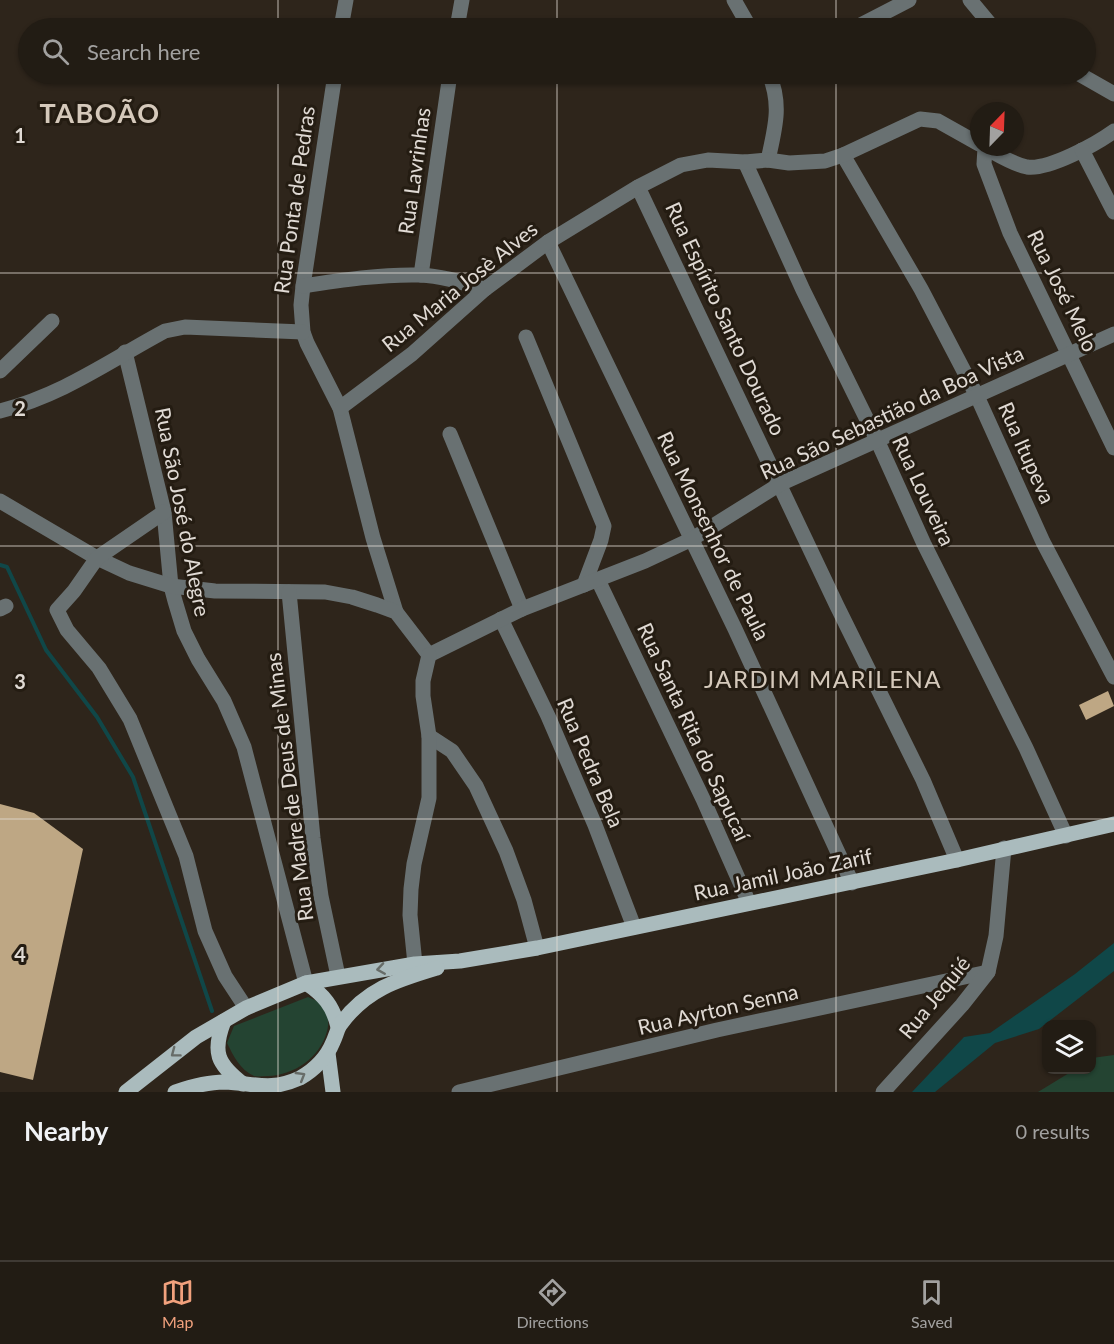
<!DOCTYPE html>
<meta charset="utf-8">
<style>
body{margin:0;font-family:Lato,sans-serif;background:#2e2922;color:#f1f3f6}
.controls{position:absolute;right:18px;bottom:18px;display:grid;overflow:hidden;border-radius:12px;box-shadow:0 2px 4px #0004}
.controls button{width:54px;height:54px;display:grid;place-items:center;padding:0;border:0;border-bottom:2px solid #3f3a34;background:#221c14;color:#f1f3f6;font:30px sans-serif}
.compass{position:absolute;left:970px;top:102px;width:54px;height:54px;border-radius:50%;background:#221c14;box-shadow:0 2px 4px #0004;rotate:23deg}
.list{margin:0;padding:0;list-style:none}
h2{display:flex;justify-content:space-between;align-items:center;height:78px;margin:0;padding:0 24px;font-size:26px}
h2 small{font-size:20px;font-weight:400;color:#a2a1a0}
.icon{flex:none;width:33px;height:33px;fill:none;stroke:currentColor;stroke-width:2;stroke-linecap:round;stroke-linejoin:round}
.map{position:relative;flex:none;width:1114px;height:1092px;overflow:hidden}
.search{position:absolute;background:#221c14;box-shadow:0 2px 4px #0004;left:18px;right:18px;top:18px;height:66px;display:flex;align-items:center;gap:15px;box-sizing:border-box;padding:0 21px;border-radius:33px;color:#a2a1a0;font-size:22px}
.sheet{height:168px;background:#221c14}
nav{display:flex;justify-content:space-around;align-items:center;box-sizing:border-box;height:84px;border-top:2px solid #3f3a34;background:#221c14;font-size:16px;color:#a2a1a0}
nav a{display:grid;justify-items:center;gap:3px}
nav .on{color:#f1a17d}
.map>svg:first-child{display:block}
</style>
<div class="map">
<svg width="1114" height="1092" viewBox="0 0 1114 1092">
<rect width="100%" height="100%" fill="#2e251b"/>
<g fill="#244432">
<path d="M308,997l16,7c3,9 6,17 3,27 -7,27 -33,44 -59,45 -5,0 -10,1 -14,0 -14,-6 -21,-21 -27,-33l7,-17z"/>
<path d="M1114,1055v37h-76l36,-22h18v-12z"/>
</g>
<path fill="#104748" d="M1114,943v28l-75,58 -44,14 -60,49h-23l52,-55 26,-4 85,-59z"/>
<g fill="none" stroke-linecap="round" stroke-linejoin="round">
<path stroke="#104748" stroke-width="4" d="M0,565l7,2 39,83 51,67 36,60 79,234"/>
</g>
<g fill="#bea784">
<path d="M1108,691l6,15 -28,14 -7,-15z"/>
<path d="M0,804l34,9 49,36 -50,231 -33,-8z"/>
</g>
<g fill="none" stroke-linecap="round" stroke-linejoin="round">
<g stroke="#697172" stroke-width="15">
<path d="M734,0l16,28"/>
<path d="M970,0l20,24 7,4"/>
<path d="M341,28l5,-28"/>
<path d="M457,28l5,-28"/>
<path d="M855,28l54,-28"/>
<path d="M335,74l-32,212 -2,19 2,27 4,11 33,65 33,130 23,74"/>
<path d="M1079,74l35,20"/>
<path d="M984,147c13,7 28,17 43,20 22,3 69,-23 87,-36"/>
<path d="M985,148l-1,16 26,69 104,215"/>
<path d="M1082,150l32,62"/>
<path d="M843,155l78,134 56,107 66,146 71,135"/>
<path d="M768,160c7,-32 14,-55 1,-86"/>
<path d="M745,162l58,128 75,152 46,102 102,204 40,88"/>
<path d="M638,187l199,419 86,174 34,80"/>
<path d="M548,242l187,387 117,254"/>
<path d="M421,275l29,-201"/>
<path d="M303,286c38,-6 79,-12 117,-11 23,1 44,8 65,14"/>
<path d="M526,337l78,189 -3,14 -17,45"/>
<path d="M125,352l39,160 7,74 4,15 9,30 14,28 26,42 20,46 62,236"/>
<path d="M0,371l52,-50"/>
<path d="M340,408l72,-54 73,-65 63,-47 90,-55 43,-22 27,-5 37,2 23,-2 21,3 36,-2 18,-6 77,-36 18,2 41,23"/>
<path d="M0,411c63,-16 109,-50 165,-80l20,-4 118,5"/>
<path d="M450,434l72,175"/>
<path d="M0,501l97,57 32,15 42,13 44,5 110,1 27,5 25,8 19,7 33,43"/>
<path d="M164,512l-67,46 -23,33 -17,19 10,20 32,38 31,51 56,137 19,75 20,45 21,32"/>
<path d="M598,580l105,219 46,104"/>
<path d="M289,592l24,246 8,58 17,80"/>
<path d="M0,609l6,-3"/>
<path d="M501,619l47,97 47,109 39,102"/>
<path d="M429,655l93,-46 123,-48 47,-22 88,-55 334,-150"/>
<path d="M429,736l23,15 24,35 30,65 18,49 13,48"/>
<path d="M415,964l-5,-49 1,-26 3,-25 15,-66v-62l-6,-40v-15l6,-26"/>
<path d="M459,1092l258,-62 271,-58"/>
<path d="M883,1092l79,-87 26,-33 8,-36 8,-88"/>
</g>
<g stroke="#aabbbd" stroke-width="15">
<path d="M306,983c18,12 27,23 32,44"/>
<path d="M224,1021c-12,31 -7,43 19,63"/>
<path d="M328,1053l5,39"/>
<path d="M126,1092l70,-55 50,-29 60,-25 109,-19 45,-3 77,-13 420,-88 157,-36"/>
<path d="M175,1092c15,-5 32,-10 49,-10 31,1 45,10 76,-4 14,-8 27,-21 33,-36 3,-6 4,-12 7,-17 26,-36 57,-45 97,-57"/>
</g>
</g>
<defs><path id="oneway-chevron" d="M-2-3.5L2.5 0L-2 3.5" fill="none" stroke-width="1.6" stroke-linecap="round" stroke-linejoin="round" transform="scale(1.5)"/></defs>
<g stroke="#676c68">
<use href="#oneway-chevron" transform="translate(381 969) rotate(171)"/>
<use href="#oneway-chevron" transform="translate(175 1053) rotate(143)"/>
<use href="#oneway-chevron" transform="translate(301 1076) rotate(-31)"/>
</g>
<path fill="none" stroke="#e0dad4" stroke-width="1.5" stroke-opacity="0.55" d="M278,0v28M557,0v28M836,0v28M278,74v1018M557,74v1018M836,74v1018M0,273h1114M0,546h1114M0,819h1114"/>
<g text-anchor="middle" stroke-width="6" stroke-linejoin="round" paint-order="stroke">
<g font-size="21" fill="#e0dad4" stroke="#241c12">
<text transform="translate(415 171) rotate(-82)" y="7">Rua Lavrinhas</text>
<text transform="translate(295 200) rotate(-82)" y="7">Rua Ponta de Pedras</text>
<text transform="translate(460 287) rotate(-39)" y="7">Rua Maria Josè Alves</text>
<text transform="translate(1062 291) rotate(64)" y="7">Rua José Melo</text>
<text transform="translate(725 319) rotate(65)" y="7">Rua Espírito Santo Dourado</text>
<text transform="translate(892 413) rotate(-25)" y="7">Rua São Sebastião da Boa Vista</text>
<text transform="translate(1026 453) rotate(66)" y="7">Rua Itupeva</text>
<text transform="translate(923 491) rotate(65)" y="7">Rua Louveira</text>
<text transform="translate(182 512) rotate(79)" y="7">Rua São José do Alegre</text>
<text transform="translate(713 536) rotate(64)" y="7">Rua Monsenhor de Paula</text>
<text transform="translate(693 732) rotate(65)" y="7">Rua Santa Rita do Sapucaí</text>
<text transform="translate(590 763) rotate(67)" y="7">Rua Pedra Bela</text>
<text transform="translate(290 787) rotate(-97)" y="7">Rua Madre de Deus de Minas</text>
<text transform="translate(783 875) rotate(-12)" y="7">Rua Jamil João Zarif</text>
<text transform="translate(935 998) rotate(-51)" y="7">Rua Jequié</text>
<text transform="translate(718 1010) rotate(-13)" y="7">Rua Ayrton Senna</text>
</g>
<g font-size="24" letter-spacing="1.5" fill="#d5c9bb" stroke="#241c12">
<text x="823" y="688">JARDIM MARILENA</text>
</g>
<g font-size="27" font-weight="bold" letter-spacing="1.5" fill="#d5c9bb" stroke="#241c12">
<text x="100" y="123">TABOÃO</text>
</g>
</g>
<g font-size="20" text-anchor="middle" font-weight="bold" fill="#e0dad4" stroke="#241c12" stroke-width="6" stroke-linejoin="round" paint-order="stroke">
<text x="20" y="143">1</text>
<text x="20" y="416">2</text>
<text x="20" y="689">3</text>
<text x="20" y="962">4</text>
</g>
</svg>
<div class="controls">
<button><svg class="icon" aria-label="layers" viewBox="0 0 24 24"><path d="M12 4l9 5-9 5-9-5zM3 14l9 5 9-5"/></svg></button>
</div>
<svg class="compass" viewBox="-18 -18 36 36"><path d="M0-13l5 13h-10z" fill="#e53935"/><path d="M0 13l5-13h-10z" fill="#a2a1a0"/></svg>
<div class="search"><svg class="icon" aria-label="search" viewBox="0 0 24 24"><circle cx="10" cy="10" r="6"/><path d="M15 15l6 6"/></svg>Search here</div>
</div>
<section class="sheet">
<h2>Nearby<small>0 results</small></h2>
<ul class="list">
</ul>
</section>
<nav>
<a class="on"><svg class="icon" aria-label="map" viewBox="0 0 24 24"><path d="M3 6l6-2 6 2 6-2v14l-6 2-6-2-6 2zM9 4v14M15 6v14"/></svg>Map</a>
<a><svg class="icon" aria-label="directions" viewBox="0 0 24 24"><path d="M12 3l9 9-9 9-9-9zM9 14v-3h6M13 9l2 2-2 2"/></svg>Directions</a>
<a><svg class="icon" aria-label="saved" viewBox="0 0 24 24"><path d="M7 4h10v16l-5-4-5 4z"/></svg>Saved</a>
</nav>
